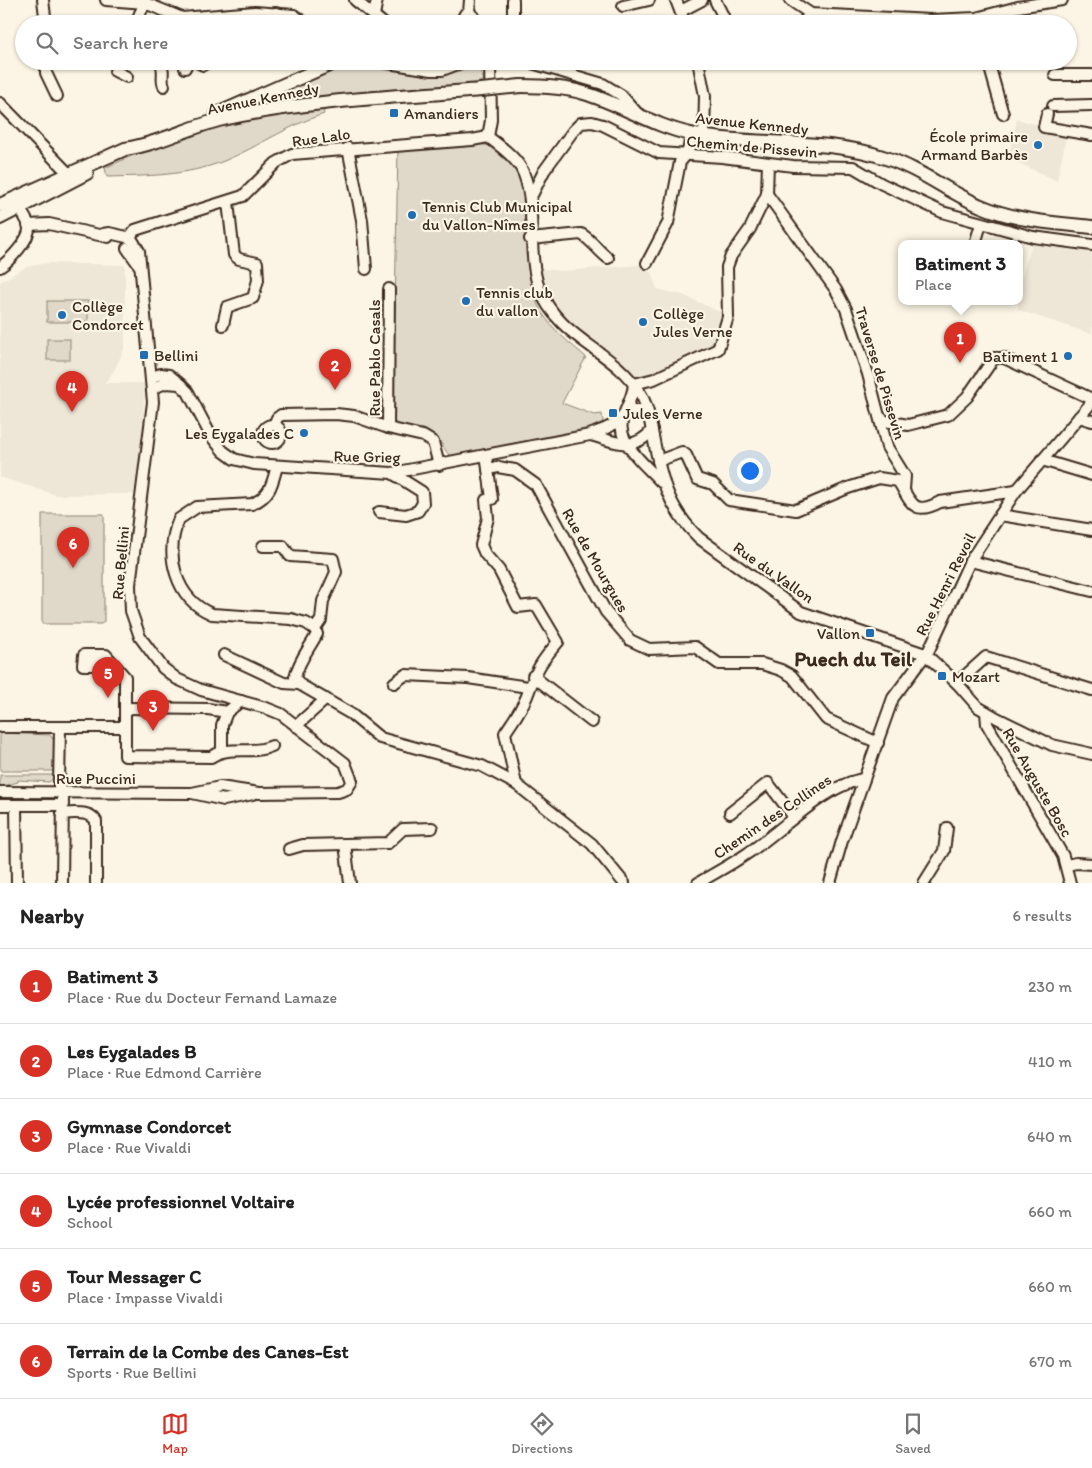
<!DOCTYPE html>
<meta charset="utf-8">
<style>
body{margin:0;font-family:Itim,sans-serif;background:#f2f2f2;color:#222}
.you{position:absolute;left:749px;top:470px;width:18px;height:18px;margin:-12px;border:4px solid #fff;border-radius:50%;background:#1a73e8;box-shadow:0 0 0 8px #1a73e833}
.badge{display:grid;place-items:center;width:32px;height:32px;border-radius:50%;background:#d93025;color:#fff;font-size:16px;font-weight:700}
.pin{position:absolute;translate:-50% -41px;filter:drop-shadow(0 1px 2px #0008)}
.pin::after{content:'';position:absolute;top:26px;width:18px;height:15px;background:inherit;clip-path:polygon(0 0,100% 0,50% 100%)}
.popup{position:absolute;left:898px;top:240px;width:125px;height:65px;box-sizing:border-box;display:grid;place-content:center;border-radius:10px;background:#fff;filter:drop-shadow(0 1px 4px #0005);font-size:16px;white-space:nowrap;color:#767676}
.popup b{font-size:19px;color:#222}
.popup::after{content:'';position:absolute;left:50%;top:100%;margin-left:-10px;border:10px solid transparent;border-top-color:#fff}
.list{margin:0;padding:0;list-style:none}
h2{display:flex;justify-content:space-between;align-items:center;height:65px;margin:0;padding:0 20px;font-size:21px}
h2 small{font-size:16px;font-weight:400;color:#767676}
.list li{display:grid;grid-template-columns:32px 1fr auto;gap:15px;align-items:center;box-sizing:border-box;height:75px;padding:0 20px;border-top:1px solid #e0e0e0}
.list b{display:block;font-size:19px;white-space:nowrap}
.list p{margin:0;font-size:16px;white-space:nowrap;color:#767676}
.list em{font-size:16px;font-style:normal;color:#767676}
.icon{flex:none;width:28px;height:28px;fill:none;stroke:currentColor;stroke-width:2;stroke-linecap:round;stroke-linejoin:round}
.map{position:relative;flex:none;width:1092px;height:883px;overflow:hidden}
.search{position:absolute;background:#fff;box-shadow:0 1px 4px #0004;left:15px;right:15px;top:15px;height:55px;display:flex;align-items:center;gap:12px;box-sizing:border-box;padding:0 18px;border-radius:28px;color:#767676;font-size:19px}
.sheet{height:515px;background:#fff}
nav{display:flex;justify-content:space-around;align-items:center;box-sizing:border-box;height:70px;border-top:1px solid #e0e0e0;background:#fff;font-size:14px;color:#767676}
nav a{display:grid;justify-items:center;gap:2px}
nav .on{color:#d93025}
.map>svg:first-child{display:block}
</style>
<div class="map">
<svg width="1092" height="883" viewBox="0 0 1092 883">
<rect width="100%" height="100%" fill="#fcf5e5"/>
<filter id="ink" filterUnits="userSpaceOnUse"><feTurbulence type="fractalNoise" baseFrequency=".02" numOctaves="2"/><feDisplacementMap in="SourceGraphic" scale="10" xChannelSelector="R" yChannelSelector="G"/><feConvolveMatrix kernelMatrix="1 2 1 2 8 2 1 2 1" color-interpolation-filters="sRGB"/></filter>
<g filter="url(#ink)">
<g fill="#eee6d6">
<path d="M1017,119l50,14 -10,48 -49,-23z"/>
<path d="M1032,243l60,8v83l-74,-24 1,-24z"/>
<path d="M47,263l78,2v82l-10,22 -10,14h40l-3,57 -8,54 -78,1 -56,-18v-195l26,-15z"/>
<path d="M640,265l11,7 6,17 26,6 41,19 -3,17 -7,15 -71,31 -10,-2 -75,-60 -15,-29 -5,-18 24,3z"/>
</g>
<g fill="#e0d8c8" stroke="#8e8173">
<path d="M353,61c24,0 48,14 73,13 6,-1 14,0 20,-1 17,-4 30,-16 38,7l-7,3 -209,18v-5z"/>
<path d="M323,108l1,6c-36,11 -66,33 -100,47 -38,15 -77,15 -117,16l-2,-9 61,-28 61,-18z"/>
<path d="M477,144c6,1 13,1 18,4 43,24 29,102 38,142 6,30 32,49 53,67l-24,46 32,12 8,-1 1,8 -9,5 -143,29c-7,-5 -7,-10 -12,-16 -9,-11 -29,-11 -42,-13l-4,-8 5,-272z"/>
<rect x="47" y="301" width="41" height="21"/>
<rect x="47" y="339" width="23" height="21"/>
<path d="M42,514h62v108l-3,2h-59z"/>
<path d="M0,733l50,2 5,7v29h-55z"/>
<path d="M0,775h54l1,2 -6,5 -31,-2v2l-18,5z"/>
</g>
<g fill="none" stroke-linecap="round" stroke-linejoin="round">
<defs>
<g id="minor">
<path d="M43,0l3,24"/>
<path d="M106,0l39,3 37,15 73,-6 39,3 12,9"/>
<path d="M355,0l29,24"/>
<path d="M676,0l9,24"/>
<path d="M715,0l12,24"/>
<path d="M790,0l21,14 120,6 45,-2 42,-11 44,-7"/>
<path d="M623,6l26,-6"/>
<path d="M681,11l21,-11"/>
<path d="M469,12l-4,2 -2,4 5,5 5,-1 1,-5 -5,-5 1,-12"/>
<path d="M276,13l1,11"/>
<path d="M374,15l3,-15"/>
<path d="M135,24l10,-21"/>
<path d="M513,24v-24"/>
<path d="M801,24l10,-10"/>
<path d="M46,61v12l11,23"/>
<path d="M119,61l-4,10 12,6"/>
<path d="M160,61c6,10 0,17 4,25"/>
<path d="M195,61l8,4 6,-4"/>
<path d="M375,61l57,9h10l24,-9"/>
<path d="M525,61l78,23 18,11 16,18"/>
<path d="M698,61l7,35 -1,41"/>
<path d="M988,61l15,53"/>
<path d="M185,68l3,-7"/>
<path d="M1055,75h37"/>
<path d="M0,103l68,70"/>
<path d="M1053,106l39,-1"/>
<path d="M1047,114l-3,13 48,8"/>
<path d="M488,137c11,8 26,19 33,31 17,31 5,83 18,120 20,52 74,61 101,105 8,12 10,29 13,43 8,42 14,71 46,102l102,74 124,42 32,29 21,24 19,11 55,27 40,9"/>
<path d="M488,137l3,-17 -1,-59"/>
<path d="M348,148l14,72 4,49"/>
<path d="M767,194l69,96 10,19 22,65 19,73 18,29 -1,14"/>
<path d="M530,199l14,-28 29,-40 8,-8 11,-1 11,3 56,28 63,4 71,9 60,1 29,17 60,28 91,25 59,8"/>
<path d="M28,225l21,-1 59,13"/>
<path d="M103,234l6,-1 22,5 8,13 14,151 -23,183 1,26 9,26 23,31 14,11 24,11 65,18 15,6 64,49 7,18 -5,8 -9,3 -79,1 -39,-6 -28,6"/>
<path d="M129,238l6,-8 108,-34 33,-33 16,-9 180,-14 16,-3"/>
<path d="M530,239l51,-5c11,6 17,17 27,24"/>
<path d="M975,244l6,-20"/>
<path d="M127,248l12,17"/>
<path d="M647,263l21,-40 12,-61c9,-9 10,-16 10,-28"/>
<path d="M0,267c9,-6 31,-28 29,-41 -2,-8 -10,-16 -12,-24"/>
<path d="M223,325l4,-18 26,-9 5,-18 -1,-17 -18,-4 -5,-4 -6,-53"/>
<path d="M152,377l9,-3 8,1 11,9 8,8 23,44 12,15 11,8 20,5 138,9 198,-38c6,-3 13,-5 19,-8 18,-10 14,-21 39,-14"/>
<path d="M634,384l20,-5 64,-30 10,-32 -1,-50 4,-11 19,-27 17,-35 1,-31"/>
<path d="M634,384c-1,14 -9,24 -12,37 -5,23 26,46 39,61"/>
<path d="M153,388l13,-5 13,1"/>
<path d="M880,417l5,4 23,4 40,-10 19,-18 27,-39h10l88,41"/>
<path d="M1079,417l13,4"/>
<path d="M274,425l3,-7 4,-3 55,-1 18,2 34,12 35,8 10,6 6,23"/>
<circle cx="272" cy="434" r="9"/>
<path d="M388,428l1,-139"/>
<path d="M590,435c24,6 44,18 62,-5"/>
<path d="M486,455l2,14 10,-2 17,3 21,15 70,127 24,28 19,9 46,-2 24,17h43l19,6 11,6 34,43 52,24"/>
<path d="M1042,460l50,15"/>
<path d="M658,461l24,-9 4,3 11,24 16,5 16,16 67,10 52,-22 31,-10 19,3c13,20 14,36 42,21l76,-11"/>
<path d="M277,466c-5,19 -7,30 -25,38l-55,3 -18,12c-15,35 -4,80 33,95l79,5 15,4 9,6"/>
<path d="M488,469l4,30 -6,1 2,18 -7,27 4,9 14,16 19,37 18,-2 22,37c-19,22 -21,27 -31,54 -5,13 -15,26 -22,37l11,51"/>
<path d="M379,512l27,3 12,-4 5,-8 -1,-11 -30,-19"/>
<path d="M1000,515l92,15"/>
<path d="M263,546h20l7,10 43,3 3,13 -13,29 -2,19 -6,9 2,5c-8,15 -18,26 -22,43l4,7 52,30 29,24 102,28 34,18 76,60 32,39"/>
<path d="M970,561l122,30"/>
<path d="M224,655l60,28 15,1"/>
<path d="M114,665h-31l1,-10h22l19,22v79l86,1c17,-12 42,-2 61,-11"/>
<path d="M533,676l59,46"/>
<path d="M394,683l11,-8 63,3 60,9"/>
<path d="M957,683l29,-26 106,33"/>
<path d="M125,708l83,1 19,3 14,-11"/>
<path d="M986,712l1,12 76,132 7,27"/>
<path d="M296,726l30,-27"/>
<path d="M0,727h125"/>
<path d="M60,727l-1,59 4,11 -1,86"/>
<path d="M222,751v-26l5,-13"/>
<path d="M0,792l192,1 32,7 29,-6"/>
<path d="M0,805h62"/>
<path d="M16,805l1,78"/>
<path d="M62,813c11,1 28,-3 34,8v62"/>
<path d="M730,813l38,-30 26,34"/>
<path d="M345,844l5,39"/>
<path d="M289,849l14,-4 85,-2 15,-14 29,-1"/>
<path d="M1067,865l9,-2 16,1"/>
<path d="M698,883c17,-10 34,-19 50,-30 32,-21 78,-69 116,-74"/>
<path d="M830,883l12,-42 51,-143 36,-48 41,-89 46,-70 76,-89"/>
<path d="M924,883l20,-32 3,-23"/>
</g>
<g id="major">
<path d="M521,86c21,0 43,1 63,7 37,11 69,33 107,41 63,13 134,3 195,24 34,11 62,34 95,48 35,15 73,17 111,21"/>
<path d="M217,114l121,-53"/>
<path d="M0,205l125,-56c35,-5 68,-24 102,-31 84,-18 169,-21 254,-28"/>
<path d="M0,218l87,-45"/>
</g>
</defs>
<use href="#minor" stroke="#3b2a1e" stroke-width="14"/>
<use href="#major" stroke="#3b2a1e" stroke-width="16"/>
<use href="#minor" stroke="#fcf5e5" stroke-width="10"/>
<use href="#major" stroke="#fcf5e5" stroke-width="12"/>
<defs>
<path id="major-bridge" d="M481,90l40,-4"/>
</defs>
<use href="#major-bridge" stroke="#3b2a1e" stroke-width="16" stroke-linecap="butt"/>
<use href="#major-bridge" stroke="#fcf5e5" stroke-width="12"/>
</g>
</g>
<g fill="#1f6fb2" stroke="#fcf5e5" stroke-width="2">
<rect x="389" y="108" width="10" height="10" rx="2.5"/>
<circle cx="1038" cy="145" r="5"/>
<circle cx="412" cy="215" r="5"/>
<circle cx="466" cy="301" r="5"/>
<circle cx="62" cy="315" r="5"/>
<circle cx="643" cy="322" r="5"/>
<rect x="139" y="350" width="10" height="10" rx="2.5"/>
<circle cx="1068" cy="356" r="5"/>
<rect x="608" y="408" width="10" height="10" rx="2.5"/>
<circle cx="304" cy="433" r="5"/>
<rect x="865" y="628" width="10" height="10" rx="2.5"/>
<rect x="937" y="671" width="10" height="10" rx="2.5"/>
</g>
<g text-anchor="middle" stroke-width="4.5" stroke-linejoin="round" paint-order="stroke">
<g font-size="16" fill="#3b2a1e" stroke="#fcf5e5">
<text transform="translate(263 98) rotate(-11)" y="6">Avenue Kennedy</text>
<text transform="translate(752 123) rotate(6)" y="6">Avenue Kennedy</text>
<text transform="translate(321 137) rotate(-8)" y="6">Rue Lalo</text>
<text transform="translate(752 146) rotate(5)" y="6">Chemin de Pissevin</text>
<text transform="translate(374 358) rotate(-90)" y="6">Rue Pablo Casals</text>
<text transform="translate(881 373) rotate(73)" y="6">Traverse de Pissevin</text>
<text transform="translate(367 456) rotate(1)" y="6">Rue Grieg</text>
<text transform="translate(596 560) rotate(60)" y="6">Rue de Mourgues</text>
<text transform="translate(120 563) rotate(-85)" y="6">Rue Bellini</text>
<text transform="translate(774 572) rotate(35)" y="6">Rue du Vallon</text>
<text transform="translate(945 584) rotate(-63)" y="6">Rue Henri Revoil</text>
<text x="96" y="784">Rue Puccini</text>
<text transform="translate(1038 782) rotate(60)" y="6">Rue Auguste Bosc</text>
<text transform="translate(772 816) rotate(-34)" y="6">Chemin des Collines</text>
</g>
<g font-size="16" fill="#3b2a1e" stroke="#fcf5e5" text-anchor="start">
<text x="404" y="119">Amandiers</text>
<text x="1028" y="142" text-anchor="end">École primaire<tspan x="1028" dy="18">Armand Barbès</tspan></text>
<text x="422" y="212">Tennis Club Municipal<tspan x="422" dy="18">du Vallon-Nîmes</tspan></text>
<text x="476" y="298">Tennis club<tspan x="476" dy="18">du vallon</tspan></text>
<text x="72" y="312">Collège<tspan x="72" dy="18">Condorcet</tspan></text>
<text x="653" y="319">Collège<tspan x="653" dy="18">Jules Verne</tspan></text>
<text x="154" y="361">Bellini</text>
<text x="1058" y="362" text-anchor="end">Batiment 1</text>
<text x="623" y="419">Jules Verne</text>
<text x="294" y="439" text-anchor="end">Les Eygalades C</text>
<text x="860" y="639" text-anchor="end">Vallon</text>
<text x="952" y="682">Mozart</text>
</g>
<g font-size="21" font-weight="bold" fill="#3b2a1e" stroke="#fcf5e5">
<text x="853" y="666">Puech du Teil</text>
</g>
</g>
</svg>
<div class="you"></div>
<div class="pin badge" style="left:960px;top:363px">1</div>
<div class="popup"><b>Batiment 3</b>Place</div>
<div class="pin badge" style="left:335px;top:390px">2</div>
<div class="pin badge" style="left:153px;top:731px">3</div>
<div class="pin badge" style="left:72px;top:412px">4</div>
<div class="pin badge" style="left:108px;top:698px">5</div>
<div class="pin badge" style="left:73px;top:568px">6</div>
<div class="search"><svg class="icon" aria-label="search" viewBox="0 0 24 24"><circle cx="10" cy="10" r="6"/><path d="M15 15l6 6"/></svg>Search here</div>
</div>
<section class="sheet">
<h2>Nearby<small>6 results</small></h2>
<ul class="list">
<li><span class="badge">1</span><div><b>Batiment 3</b><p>Place · Rue du Docteur Fernand Lamaze</p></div><em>230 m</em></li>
<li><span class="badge">2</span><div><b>Les Eygalades B</b><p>Place · Rue Edmond Carrière</p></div><em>410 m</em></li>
<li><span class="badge">3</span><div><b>Gymnase Condorcet</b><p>Place · Rue Vivaldi</p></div><em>640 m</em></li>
<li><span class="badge">4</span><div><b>Lycée professionnel Voltaire</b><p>School</p></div><em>660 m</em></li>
<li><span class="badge">5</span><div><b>Tour Messager C</b><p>Place · Impasse Vivaldi</p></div><em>660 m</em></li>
<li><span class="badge">6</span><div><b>Terrain de la Combe des Canes-Est</b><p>Sports · Rue Bellini</p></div><em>670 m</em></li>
</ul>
</section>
<nav>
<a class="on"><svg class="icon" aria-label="map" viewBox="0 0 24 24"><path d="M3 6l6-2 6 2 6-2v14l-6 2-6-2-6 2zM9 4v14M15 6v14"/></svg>Map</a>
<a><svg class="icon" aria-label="directions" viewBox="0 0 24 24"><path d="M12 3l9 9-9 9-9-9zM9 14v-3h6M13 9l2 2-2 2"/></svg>Directions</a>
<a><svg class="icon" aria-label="saved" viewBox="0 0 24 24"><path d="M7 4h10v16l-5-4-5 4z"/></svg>Saved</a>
</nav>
